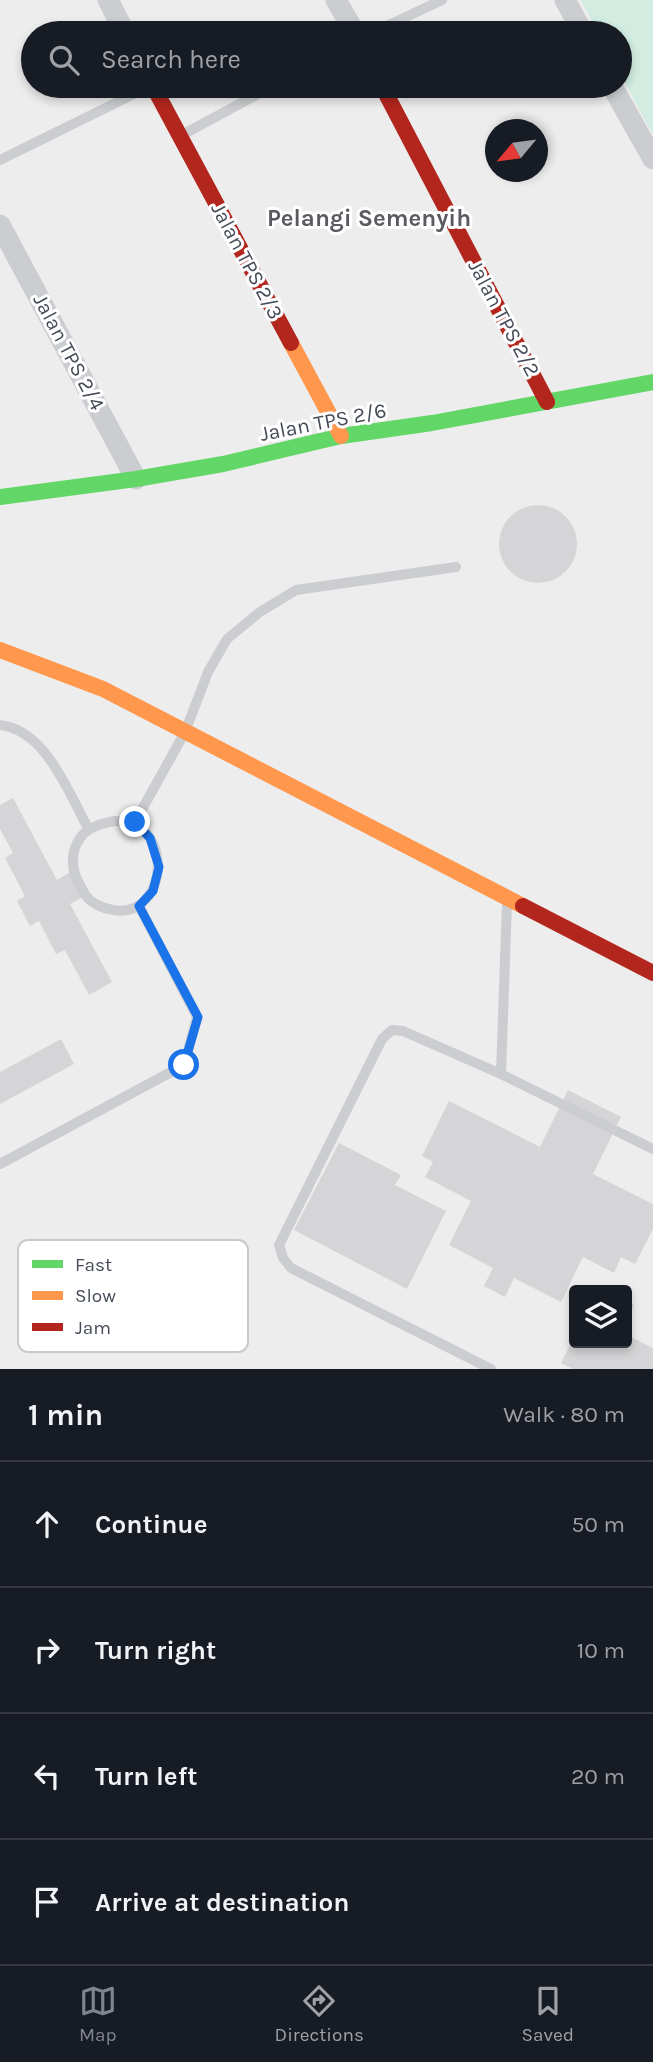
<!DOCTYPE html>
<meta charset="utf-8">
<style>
body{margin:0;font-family:Karla,sans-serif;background:#242831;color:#f1f3f6}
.controls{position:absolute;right:21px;bottom:21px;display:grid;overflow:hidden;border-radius:7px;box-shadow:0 4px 10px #0003}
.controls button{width:63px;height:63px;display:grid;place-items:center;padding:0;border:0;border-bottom:2px solid #363941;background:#171b24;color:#f1f3f6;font:35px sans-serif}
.compass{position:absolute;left:485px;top:119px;width:63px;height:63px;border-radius:50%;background:#171b24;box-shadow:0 4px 10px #0003;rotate:241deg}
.stop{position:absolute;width:21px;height:21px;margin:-16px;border:5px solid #1a73e8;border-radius:50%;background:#fff}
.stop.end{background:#1a73e8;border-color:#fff;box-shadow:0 2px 7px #0008}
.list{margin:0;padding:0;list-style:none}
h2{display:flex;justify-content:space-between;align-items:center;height:91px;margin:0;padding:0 28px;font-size:30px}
h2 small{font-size:23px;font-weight:400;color:#9ea1a6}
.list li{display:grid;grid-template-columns:46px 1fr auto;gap:21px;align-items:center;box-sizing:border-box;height:126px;padding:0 28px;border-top:2px solid #363941}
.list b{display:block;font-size:26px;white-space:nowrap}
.list em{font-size:23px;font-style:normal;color:#9ea1a6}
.icon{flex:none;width:38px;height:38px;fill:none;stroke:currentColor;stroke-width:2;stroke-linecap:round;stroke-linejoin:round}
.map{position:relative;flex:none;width:653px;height:1369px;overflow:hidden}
.search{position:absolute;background:#171b24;box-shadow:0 4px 10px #0003;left:21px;right:21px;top:21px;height:77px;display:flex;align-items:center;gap:18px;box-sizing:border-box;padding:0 24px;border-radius:38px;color:#9ea1a6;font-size:26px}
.sheet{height:595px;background:#171b24}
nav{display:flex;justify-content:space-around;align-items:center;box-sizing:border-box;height:98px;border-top:2px solid #363941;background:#171b24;font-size:19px;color:#9ea1a6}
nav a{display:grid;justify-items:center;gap:4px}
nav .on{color:#80848c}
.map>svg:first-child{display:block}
</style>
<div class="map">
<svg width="653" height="1369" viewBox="0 0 653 1369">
<rect width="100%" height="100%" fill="#eeeded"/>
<path fill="#d2ece1" d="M581,0h72v135l-33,-62v-40h-22z"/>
<g fill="#d5d5d7">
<circle cx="538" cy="544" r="39"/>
<path d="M13,798l44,82 15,-9 13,25 -15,8 42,78 -23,13 -24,-45 -9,4 -17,-33 -9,5 -13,-25 8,-5 -20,-38 8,-5 -13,-24v-24z"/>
<path d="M61,1039l13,25 -74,40v-32z"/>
<path d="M568,1090l53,27 -28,57 60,30v25l-18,35 -14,-7 -7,16 -31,-16 -22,45 -47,-24 -9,19 -21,-11 9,-18 -44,-23 22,-44 -46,-24 8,-15 -11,-6 27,-55 91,46z"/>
<path d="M339,1143l62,32 -6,10 51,26 -39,78 -113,-59z"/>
<path d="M627,1302l7,3 -7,14z"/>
<path d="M627,1335l26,13v21h-80l-12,-6 13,-26v6h53z"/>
</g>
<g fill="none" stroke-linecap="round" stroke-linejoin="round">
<g stroke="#cbcdd0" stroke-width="10">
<path d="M372,33l70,-33"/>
<path d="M182,135l91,-49"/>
<path d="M0,160l150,-74"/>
<path d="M0,725c46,5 68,67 88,103"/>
<path d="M114,821l21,1c5,5 11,10 15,16 20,31 0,83 -41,71 -6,-1 -15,-5 -19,-9 -4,-3 -7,-9 -9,-13 -7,-11 -10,-23 -7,-36 6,-21 20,-26 40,-30z"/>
<path d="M135,822l50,-90 23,-60 19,-33 33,-27 36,-22 160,-23"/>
<path d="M501,1074l6,-172"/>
<path d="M0,1164l184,-99 13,-48 -58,-111"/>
<path d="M491,1369l-200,-101 -8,-10 -4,-13 103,-206 10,-9 11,1 98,43 152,75"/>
</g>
<g stroke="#cbcdd0" stroke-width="21">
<path d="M108,0l17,33"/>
<path d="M336,0l19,33"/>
<path d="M565,0l18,33"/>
<path d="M612,86l41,73"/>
<path d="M0,225l136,254"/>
</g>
<path stroke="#63d668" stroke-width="16" d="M0,497l136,-18 87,-15 118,-28 91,-13 221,-41"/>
<g stroke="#ff974d" stroke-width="16">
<path d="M291,343l50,93"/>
<path d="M0,650l103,39 420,217"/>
</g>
<g stroke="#b3261e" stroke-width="16">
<path d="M153,86l138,257"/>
<path d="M382,86l165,316"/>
<path d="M523,906l130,67"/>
</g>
</g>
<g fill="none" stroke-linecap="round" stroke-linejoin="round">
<path stroke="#1a73e8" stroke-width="9" d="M135,822l15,16 9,29 -6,24 -14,15 59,111 -14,48"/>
</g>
<g text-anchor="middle" stroke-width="6" stroke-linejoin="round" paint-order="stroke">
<g font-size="21" fill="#454c58" stroke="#fff">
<text transform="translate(247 261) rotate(62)" y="7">Jalan TPS 2/3</text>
<text transform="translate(504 318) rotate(62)" y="7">Jalan TPS 2/2</text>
<text transform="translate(69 352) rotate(62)" y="7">Jalan TPS 2/4</text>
<text transform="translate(323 422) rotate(-11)" y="7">Jalan TPS 2/6</text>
</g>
<g font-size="24" font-weight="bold" fill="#595b61" stroke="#fff">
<text x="369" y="226">Pelangi Semenyih</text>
</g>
</g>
<rect x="18" y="1240" width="230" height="112" rx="10" fill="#fff" stroke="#c7c9cd" stroke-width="2"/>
<rect x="32" y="1260" width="31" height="8" fill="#63d668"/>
<rect x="32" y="1291" width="31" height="9" fill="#ff974d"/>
<rect x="32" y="1323" width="31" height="8" fill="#b3261e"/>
<g font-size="19" fill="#454c58">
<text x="75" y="1271">Fast</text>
<text x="75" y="1302">Slow</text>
<text x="75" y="1334">Jam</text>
</g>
</svg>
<div class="controls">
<button><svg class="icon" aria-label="layers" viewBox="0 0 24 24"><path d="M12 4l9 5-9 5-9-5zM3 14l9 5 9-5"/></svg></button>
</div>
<svg class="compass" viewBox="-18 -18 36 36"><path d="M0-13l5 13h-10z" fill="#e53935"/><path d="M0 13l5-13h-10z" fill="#9ea1a6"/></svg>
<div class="stop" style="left:184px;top:1065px"></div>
<div class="stop end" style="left:135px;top:822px"></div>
<div class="search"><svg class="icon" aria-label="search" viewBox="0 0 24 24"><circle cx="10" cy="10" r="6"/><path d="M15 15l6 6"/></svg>Search here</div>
</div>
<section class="sheet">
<h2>1 min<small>Walk · 80 m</small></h2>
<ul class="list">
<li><svg class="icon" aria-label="ahead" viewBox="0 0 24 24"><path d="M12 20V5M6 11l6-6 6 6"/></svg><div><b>Continue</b></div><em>50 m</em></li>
<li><svg class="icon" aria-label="right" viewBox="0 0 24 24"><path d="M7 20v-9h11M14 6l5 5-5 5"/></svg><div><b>Turn right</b></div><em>10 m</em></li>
<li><svg class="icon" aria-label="left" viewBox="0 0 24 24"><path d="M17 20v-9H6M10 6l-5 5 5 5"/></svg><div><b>Turn left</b></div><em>20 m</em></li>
<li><svg class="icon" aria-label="arrive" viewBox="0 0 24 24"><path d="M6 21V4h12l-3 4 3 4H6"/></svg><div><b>Arrive at destination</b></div></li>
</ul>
</section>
<nav>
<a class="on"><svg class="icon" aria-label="map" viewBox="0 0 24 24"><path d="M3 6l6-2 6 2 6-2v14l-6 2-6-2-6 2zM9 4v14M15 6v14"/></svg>Map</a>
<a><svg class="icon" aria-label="directions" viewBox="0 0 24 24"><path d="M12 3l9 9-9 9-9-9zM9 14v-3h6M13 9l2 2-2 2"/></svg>Directions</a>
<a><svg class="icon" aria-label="saved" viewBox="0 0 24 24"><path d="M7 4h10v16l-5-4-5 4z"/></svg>Saved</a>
</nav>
